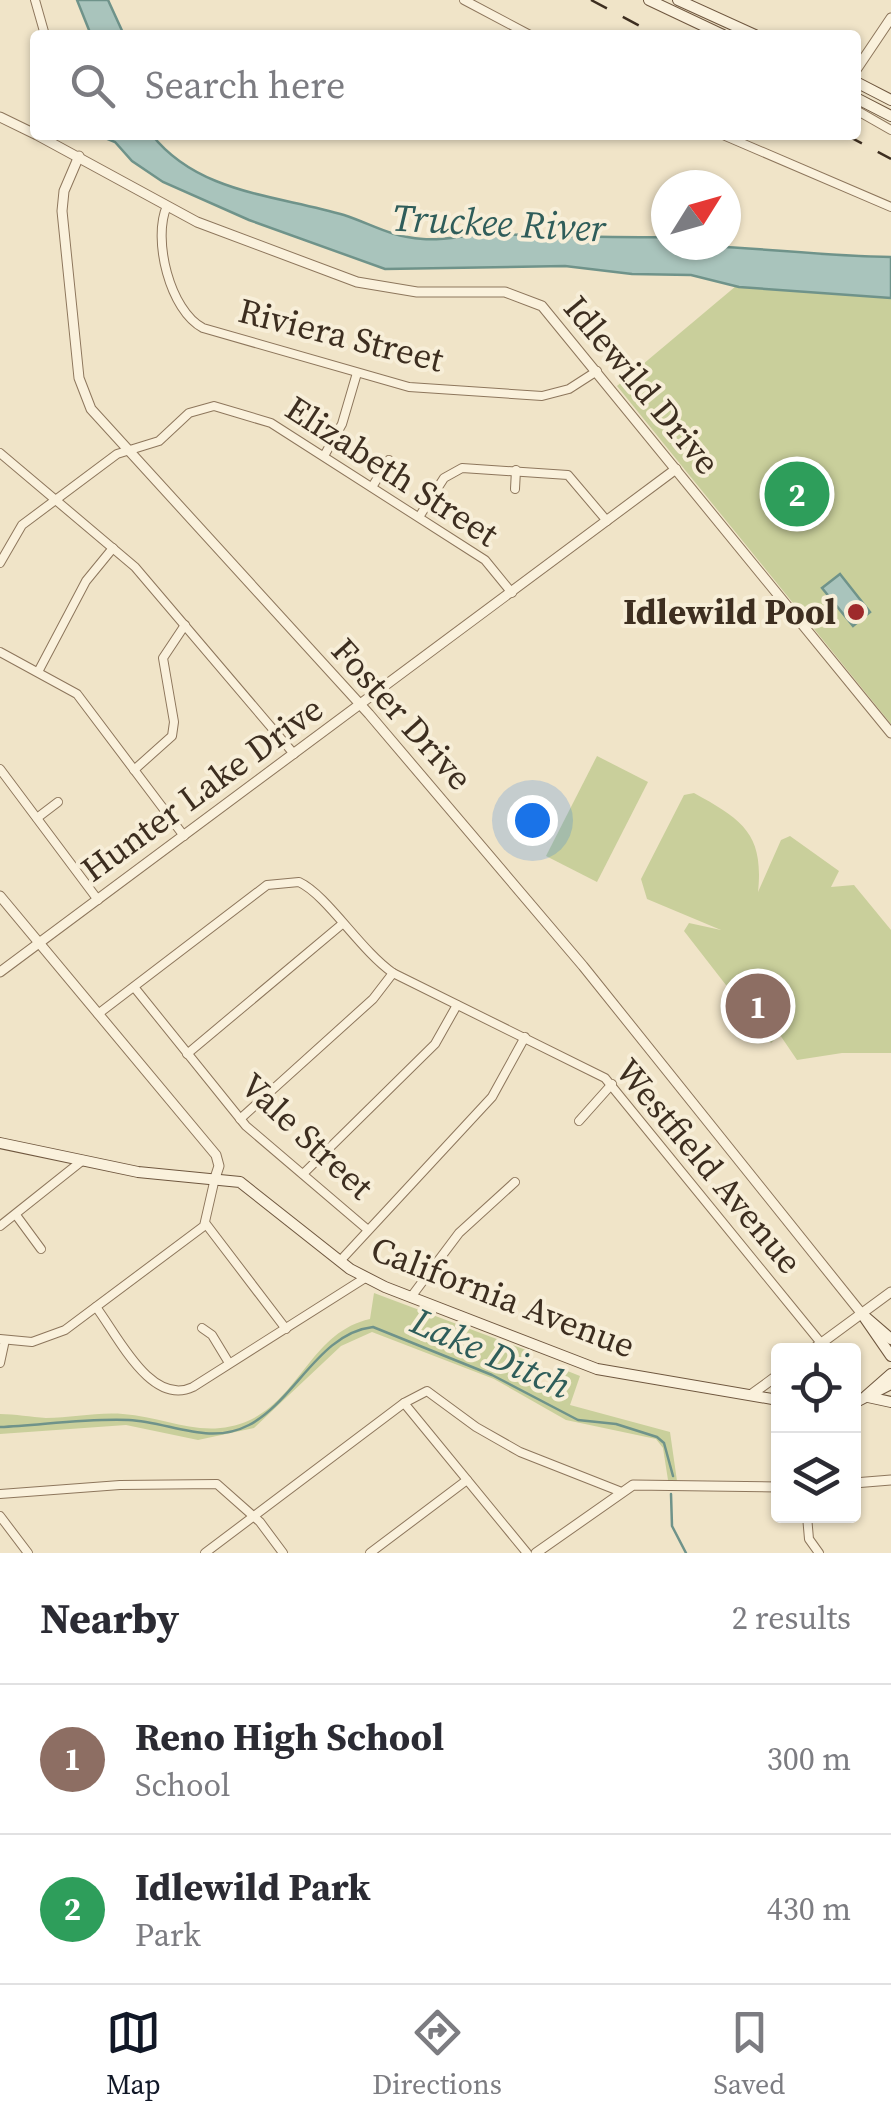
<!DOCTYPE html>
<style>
body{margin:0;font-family:"Source Serif 4",serif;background:#f2f2f3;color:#2b2b33}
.controls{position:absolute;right:30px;bottom:30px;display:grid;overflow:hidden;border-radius:10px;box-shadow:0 2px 8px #0004}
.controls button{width:90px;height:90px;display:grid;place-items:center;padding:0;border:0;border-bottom:2px solid #e1e1e2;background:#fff;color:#2b2b33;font:50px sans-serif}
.compass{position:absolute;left:651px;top:170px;width:90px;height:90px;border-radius:50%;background:#fff;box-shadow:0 2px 8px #0004;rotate:53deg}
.you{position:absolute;left:532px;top:820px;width:35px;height:35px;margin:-25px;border:8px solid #fff;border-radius:50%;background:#1a73e8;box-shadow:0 0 0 15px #1a73e833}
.badge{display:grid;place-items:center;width:65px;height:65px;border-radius:50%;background:#111827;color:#fff;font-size:32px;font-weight:700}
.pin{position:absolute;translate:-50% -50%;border:5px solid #fff;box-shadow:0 2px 10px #0006}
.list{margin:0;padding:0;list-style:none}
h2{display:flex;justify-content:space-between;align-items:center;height:130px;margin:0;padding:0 40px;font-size:42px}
h2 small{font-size:32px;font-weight:400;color:#7c7c81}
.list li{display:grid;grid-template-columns:65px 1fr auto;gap:30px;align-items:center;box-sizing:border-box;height:150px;padding:0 40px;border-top:2px solid #e1e1e2}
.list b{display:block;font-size:38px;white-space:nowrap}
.list p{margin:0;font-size:32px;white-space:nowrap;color:#7c7c81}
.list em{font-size:32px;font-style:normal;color:#7c7c81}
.icon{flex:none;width:55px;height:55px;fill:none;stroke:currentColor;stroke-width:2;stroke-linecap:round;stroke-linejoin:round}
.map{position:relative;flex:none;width:891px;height:1553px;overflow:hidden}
.search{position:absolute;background:#fff;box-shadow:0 2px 8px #0004;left:30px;right:30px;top:30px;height:110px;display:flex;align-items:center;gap:25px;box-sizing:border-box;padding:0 35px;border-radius:10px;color:#7c7c81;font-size:38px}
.sheet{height:430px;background:#fff}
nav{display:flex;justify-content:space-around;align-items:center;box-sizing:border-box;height:140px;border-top:2px solid #e1e1e2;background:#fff;font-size:28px;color:#7c7c81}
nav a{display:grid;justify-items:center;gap:5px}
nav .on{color:#111827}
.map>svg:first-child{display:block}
</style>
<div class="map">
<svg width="891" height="1553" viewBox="0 0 891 1553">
<rect width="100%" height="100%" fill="#f0e4c8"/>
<g fill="#c9cf9b">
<path d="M736,286l155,12v426l-274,-338z"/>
<path d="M597,756l51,26 -51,100 -51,-26z"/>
<path d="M694,793c49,27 70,41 64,99l23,-52 9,-4 49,35 -8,16 23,-2 37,45v123h-49l-45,7 -17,-25 -9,8 -87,-112 5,-8 32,7 -74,-31 -6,-20 43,-84z"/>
<path d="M374,1293l152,57 -7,29 37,17 9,-26 15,6 -10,29 100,27 7,49 -9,-1 -5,-32 -7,-9 -90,-19 -72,-41 -122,-47 -31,14 -87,82 -56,12 -72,-15 -126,9v-20c15,0 31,3 46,4 25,0 51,-6 77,-4 45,3 81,27 127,6 51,-24 62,-88 120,-101z"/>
</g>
<g fill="#a9c4bc" stroke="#6f938a" stroke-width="2.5">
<path d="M77,0h31l16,35h-33z"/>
<path d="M98,135h54c47,59 125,60 192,80 30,10 44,21 79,24 22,2 45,-5 68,-5 58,2 117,4 175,3v8c76,0 149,11 225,12v41l-152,-11 -48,-12 -59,-1 -67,-8 -180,3 -136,-49 -86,-38 -31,-21 -17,-19z"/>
<path d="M840,574l30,38 -17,14 -31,-38z"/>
</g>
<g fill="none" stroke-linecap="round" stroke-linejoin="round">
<g stroke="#6f938a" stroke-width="2.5">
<path d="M0,1427c42,-2 87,-9 129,-7 41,2 80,26 120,5 46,-24 70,-92 124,-98l119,48 86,45 38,4 41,13 7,6 9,33"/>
<path d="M671,1494l1,32 14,27"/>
</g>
<defs>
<g id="minor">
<path d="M35,0l10,35"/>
<path d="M464,0l66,35"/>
<path d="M856,110l35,20"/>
<path d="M723,135l168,72"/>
<path d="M167,206c-15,33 3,105 36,122l206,59 133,9 27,-7 28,-18"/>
<path d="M0,453l135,114 159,187"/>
<path d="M324,456l18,-32 15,-51"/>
<path d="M372,487l17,-27"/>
<path d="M515,489l1,-19"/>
<path d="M419,517l25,-39 18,-10 106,7 39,46"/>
<path d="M0,563l22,-38 95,-71 42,-13 30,-28 25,-7 57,17 214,137 27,33"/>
<path d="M0,652l77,42 107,142"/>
<path d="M38,672l48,-91 27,-33"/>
<path d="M0,769l98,131"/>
<path d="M134,770l38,-34 2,-14 -11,-64 22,-33"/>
<path d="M37,818l21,-16"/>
<path d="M134,987l112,139 122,104"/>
<path d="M98,1014l169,-129 32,-3c28,13 61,68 94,91l212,105 216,265"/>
<path d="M187,1054l154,-129"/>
<path d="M240,1119l133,-120 20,-26"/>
<path d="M579,1121l33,-37"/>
<path d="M303,1174l132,-130 22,-39"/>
<path d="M16,1215l25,34"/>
<path d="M206,1224l80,105"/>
<path d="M0,1226l83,-66"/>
<path d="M340,1261l152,-164 33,-60"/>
<path d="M411,1297l48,-64 56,-51"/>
<path d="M96,1307c22,29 55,100 97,80l172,-109"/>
<path d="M202,1328l10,7 17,28"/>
<path d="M0,1339l32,3 33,-12 139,-104 11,-48"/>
<path d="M0,1363l5,-23"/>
<path d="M404,1403l123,150"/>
<path d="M0,1494l120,-9 97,-1 43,38 23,31"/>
<path d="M0,1516l28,37"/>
<path d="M807,1516l2,23 10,14"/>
<path d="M205,1553l199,-150 23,-12 49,36 44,25 99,39"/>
<path d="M370,1553l97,-73"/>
</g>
<g id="tertiary">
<path d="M856,70l35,-52"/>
<path d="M0,117l35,17"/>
<path d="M37,135l160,87 160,60 60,10h88l37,14 349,427"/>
<path d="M79,156l-15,35 -2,20 17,167 12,31 278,305 214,252 279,348"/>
<path d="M0,896l216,259 3,11 -4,12"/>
<path d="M0,972l676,-503"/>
<path d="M812,1350l79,-58"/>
<path d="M752,1394l26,-19"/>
<path d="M854,1483l37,-3"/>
<path d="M536,1553l97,-68 145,2"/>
</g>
<g id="secondary">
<path d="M649,0l74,35"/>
<path d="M678,0l77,35"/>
<path d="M856,82l35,18"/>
<path d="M856,98l35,18"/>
<path d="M0,1143l138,29 102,10 110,87 35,18 212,82 181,31"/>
<path d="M862,1314l29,42"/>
<path d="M862,1314l29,25"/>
<path d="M866,1396l25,-22"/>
<path d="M868,1397l23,5"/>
<path d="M854,1403l37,-19"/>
</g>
</defs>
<use href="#minor" stroke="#8d765c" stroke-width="10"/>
<use href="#tertiary" stroke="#8d765c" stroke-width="11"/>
<use href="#secondary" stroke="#6f573f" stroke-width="12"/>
<use href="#minor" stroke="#faf1dc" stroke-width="8"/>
<use href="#tertiary" stroke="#faf1dc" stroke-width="9"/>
<use href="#secondary" stroke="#faf1dc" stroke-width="10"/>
<g stroke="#3d2e20" stroke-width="2.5" stroke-dasharray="18 18" stroke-linecap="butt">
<path d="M591,0l66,35"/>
<path d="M846,135l45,24"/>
</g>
</g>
<circle fill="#9e2a2b" stroke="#f7eed8" stroke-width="4" cx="856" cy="612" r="10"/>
<g text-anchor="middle" stroke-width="8" stroke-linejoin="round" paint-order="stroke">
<g font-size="35" fill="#3d2e20" stroke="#f7eed8">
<text transform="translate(341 335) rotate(14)" y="12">Riviera Street</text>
<text transform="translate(642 385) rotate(50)" y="12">Idlewild Drive</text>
<text transform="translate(392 471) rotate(33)" y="12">Elizabeth Street</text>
<text transform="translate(402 714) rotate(48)" y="12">Foster Drive</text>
<text transform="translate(202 789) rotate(-36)" y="12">Hunter Lake Drive</text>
<text transform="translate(307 1136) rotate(43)" y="12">Vale Street</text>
<text transform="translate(709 1166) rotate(50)" y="12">Westfield Avenue</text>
<text transform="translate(503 1297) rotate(21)" y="12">California Avenue</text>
</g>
<g font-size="35" font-weight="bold" fill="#3d2e20" stroke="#f7eed8" text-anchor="end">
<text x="836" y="624">Idlewild Pool</text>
</g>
<g font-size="38" font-style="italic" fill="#2f5d5a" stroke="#f7eed8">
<text transform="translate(499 223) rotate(3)" y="13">Truckee River</text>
<text transform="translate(491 1353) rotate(24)" y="13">Lake Ditch</text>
</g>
</g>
</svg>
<div class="controls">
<button><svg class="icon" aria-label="locate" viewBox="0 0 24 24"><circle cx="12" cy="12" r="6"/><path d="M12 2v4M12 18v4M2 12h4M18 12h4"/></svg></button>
<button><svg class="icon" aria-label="layers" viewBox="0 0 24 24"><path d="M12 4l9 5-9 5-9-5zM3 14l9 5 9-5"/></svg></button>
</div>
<svg class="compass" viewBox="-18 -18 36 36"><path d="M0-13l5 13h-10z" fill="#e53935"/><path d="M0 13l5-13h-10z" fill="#7c7c81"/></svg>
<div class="you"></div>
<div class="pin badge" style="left:758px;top:1006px;background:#8d6e63">1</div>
<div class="pin badge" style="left:797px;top:494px;background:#2e9e5b">2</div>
<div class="search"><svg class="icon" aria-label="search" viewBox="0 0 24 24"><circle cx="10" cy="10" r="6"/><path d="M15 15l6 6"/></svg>Search here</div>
</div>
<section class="sheet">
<h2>Nearby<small>2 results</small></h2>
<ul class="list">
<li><span class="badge" style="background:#8d6e63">1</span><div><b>Reno High School</b><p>School</p></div><em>300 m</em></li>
<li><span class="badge" style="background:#2e9e5b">2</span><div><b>Idlewild Park</b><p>Park</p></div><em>430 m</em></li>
</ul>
</section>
<nav>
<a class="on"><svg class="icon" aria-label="map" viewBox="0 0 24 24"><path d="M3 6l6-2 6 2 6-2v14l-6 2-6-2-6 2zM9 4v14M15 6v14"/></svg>Map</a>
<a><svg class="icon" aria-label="directions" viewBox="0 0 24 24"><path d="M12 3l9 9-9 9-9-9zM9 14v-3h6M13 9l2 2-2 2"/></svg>Directions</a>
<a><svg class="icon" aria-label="saved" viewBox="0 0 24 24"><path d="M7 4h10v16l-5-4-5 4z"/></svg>Saved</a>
</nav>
